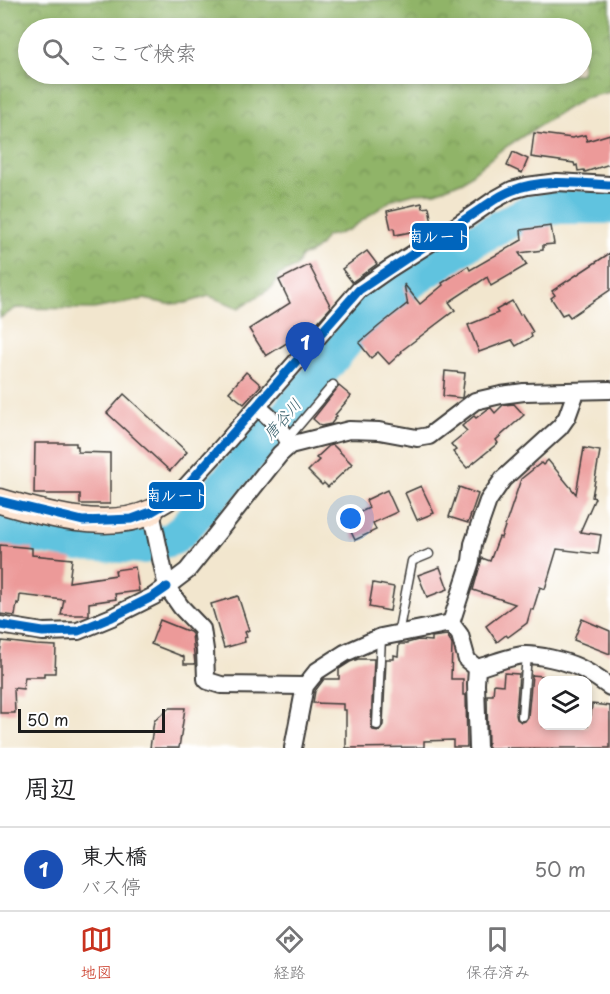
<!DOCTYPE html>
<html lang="ja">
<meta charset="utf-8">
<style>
body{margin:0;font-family:"Playpen Sans","Klee One",sans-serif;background:#f2f2f2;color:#202124}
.controls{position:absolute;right:18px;bottom:18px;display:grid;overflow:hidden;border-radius:12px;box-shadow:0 3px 9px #0003}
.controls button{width:54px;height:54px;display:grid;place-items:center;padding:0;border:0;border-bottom:2px solid #e0e0e0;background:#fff;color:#202124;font:30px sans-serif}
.scale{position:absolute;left:18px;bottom:15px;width:147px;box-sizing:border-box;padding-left:6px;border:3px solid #1c1c1c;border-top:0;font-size:16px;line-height:21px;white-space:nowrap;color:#1c1c1c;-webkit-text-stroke:4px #fff;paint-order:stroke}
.you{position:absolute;left:351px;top:519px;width:21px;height:21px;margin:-15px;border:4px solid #fff;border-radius:50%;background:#1a73e8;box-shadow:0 0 0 9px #1a73e833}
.badge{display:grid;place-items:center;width:39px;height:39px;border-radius:50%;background:#c8321e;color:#fff;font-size:20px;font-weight:700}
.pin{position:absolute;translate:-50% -50px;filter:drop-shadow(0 2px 3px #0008)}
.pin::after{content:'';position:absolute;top:32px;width:21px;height:18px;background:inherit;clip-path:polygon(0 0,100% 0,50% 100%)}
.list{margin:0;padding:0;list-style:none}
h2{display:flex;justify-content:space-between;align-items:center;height:78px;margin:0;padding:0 24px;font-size:26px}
h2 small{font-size:20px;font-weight:400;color:#757577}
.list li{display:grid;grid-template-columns:39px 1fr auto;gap:18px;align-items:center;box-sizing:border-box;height:84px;padding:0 24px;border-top:2px solid #e0e0e0}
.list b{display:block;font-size:22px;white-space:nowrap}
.list p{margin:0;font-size:20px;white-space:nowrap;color:#757577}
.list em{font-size:20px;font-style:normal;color:#757577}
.icon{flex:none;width:33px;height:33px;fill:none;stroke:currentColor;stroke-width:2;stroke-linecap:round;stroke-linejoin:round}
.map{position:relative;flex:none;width:610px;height:748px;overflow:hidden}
.search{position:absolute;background:#fff;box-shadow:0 3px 9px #0003;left:18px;right:18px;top:18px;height:66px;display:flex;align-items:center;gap:15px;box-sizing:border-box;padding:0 21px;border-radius:33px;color:#757577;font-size:22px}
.sheet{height:162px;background:#fff}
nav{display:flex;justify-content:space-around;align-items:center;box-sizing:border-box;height:84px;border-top:2px solid #e0e0e0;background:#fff;font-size:16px;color:#757577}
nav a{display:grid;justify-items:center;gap:3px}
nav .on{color:#c8321e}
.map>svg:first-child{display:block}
</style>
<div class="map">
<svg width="610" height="748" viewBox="0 0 610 748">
<defs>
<pattern id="forest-crowns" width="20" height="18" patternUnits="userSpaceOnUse" patternTransform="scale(1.5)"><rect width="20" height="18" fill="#90b468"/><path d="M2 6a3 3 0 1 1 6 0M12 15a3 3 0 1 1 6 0" fill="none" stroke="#759255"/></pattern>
</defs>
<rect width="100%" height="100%" fill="#fff"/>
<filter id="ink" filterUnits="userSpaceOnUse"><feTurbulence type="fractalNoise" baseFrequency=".0167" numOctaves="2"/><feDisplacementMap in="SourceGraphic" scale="12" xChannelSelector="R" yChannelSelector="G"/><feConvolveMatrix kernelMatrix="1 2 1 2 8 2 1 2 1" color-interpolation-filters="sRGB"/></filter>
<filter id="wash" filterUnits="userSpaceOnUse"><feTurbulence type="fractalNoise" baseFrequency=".008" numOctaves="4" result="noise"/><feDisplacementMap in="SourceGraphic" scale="24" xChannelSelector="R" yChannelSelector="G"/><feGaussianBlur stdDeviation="1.35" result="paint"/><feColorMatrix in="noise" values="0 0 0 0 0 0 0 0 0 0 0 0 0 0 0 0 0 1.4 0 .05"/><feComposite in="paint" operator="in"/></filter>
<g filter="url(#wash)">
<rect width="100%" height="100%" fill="#f2e6ce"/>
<path fill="url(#forest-crowns)" stroke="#566842" stroke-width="1.5" fill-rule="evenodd" d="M0,0h610v92l-26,6 -28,17 -55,35 -38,31 -27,11 -22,1 -21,6 -43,30 -12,5 -12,2c-6,12 -13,17 -25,20l-4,10 -18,9 -6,12 -34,21 -30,-12 -23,7 -18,1 -24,-5 -50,10 -78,-1 -16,10zM28,28h554v46h-554z"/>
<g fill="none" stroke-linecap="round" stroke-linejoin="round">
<path stroke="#61c3df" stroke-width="34" d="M0,529l79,15 65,3 28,-8 9,-7 103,-114 91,-112 96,-64 57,-30 32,-5h50"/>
</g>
<g id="blocks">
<g fill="#ec9a99">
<path d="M534,133l38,5 13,-3 2,6 23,-7v30l-25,8 -1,-2 -6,1 -1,-6 -2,1 -1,-3 -43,-6z"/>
<path d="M513,152l15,7 -6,14 -15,-7z"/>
<path d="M422,203l1,5 6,-1 3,16 -6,1 1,5 -32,6 -1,-7 -3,1 -4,-18z"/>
<path d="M551,226l3,18 -11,1v5l-24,3 8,12 -36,21 -4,-9 -38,25 6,8 -54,41 1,1 -13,12 -11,-12 -7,6 -12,-15 20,-17 28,-22 1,2 -4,-22 16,20 23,-19 -1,-2 17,-11 9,-6 2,4 52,-30 -1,-10z"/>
<path d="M367,251l10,13 -25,18 -10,-13z"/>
<path d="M610,253v37l-40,27 -3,-4 -5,2 -11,-17 4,-3 -3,-4z"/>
<path d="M309,265l22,42 -17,19 -48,30 -17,-27 41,-26 -11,-23z"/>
<path d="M512,301l8,14 2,-1 11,18 -2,2 1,3 -16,9 -4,-6 -33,12 -11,-27 30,-12 -2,-3z"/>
<path d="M445,371l20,2 -3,25 -19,-2z"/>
<path d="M246,372l15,13 -17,19 -15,-12z"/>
<path d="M339,386l12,10 -16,19 2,1 -6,8 -10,2 -8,-7z"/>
<path d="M124,394l63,58 -17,19 -63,-58z"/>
<path d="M514,404l10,11 -28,25 2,3 -31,25 -14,-16 3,-2 -5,-6 16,-13 -5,-5 12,-10 2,2 12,-9 3,-1 4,5 8,-8z"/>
<path d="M35,443h41v3h2v6l32,1v51h-30v-10h-46z"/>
<path d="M333,445l19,19 -24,23 -4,-4 -2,2 -14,-14 11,-11 -3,-2 13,-12z"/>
<path d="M584,448l16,3 -8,46 3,1 -15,34 21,3 -3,19 -41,-5 -12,40 -5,-2 -7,23 -2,-1 -4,14 -19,14 -2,-2 -9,7 -11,-16 29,-22 -42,-14 9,-32 8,3 9,-24 2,1 20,-59 20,-16 2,2 5,-5 28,34z"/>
<path d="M421,486l13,27 -17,7 -12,-27z"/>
<path d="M459,487l19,7 -10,29 -19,-6z"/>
<path d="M387,490l10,22 -24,11 3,7 -21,10 -10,-21 24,-11 -3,-8z"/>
<path d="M0,545l32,3v7l40,4 -3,23 47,-7 -1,-5 20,-3 4,24 -24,3 1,5 -27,4v12h-28l3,-15 -44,-5 -1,9 -2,-1 -2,13 -15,-2z"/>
<path d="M440,567l8,22 -21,8 -9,-22z"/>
<path d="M373,583l21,4 -4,24 -21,-4z"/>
<path d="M238,596l11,34 -4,2 2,5 -3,1 1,4 -21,6 -13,-44z"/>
<path d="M582,619l28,12v23l-36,-14z"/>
<path d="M160,620l30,12 2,2 3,30h-11v-7l-33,-13z"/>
<path d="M447,635l3,5 2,5 -1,34h12v16h3l1,52h-14v-7l-29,1v6l-78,1v-38h-3v-6l-30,-1 2,-12 9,-12h15v-10l11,-7 8,-3h16l-3,66 2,5 6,1 4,-6 3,-66h8v-4l4,1 1,-12h8v-1l11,-3 14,1v-4z"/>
<path d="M2,641l34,4 20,1 -1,27h-11v4h-19l-2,12 -9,-1 1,25h-15v-60z"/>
<path d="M504,673l15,1 -3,41 1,4 4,3 4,-1 3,-4 4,-42 11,1v50h45v-12l3,1 1,-11 18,2v42h-122l-1,-53h6l1,-11 9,1z"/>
<path d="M169,708h16l-6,40h-29l4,-27z"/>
</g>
</g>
</g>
<g filter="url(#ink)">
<use href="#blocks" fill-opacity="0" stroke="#3c3a37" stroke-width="1.5"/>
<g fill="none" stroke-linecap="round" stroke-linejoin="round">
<defs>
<g id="lane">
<path d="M288,438l45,-53"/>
<path d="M398,634l14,-73 17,-7"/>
<path d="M522,716l5,-61"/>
<path d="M377,725l4,-88"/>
</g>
<g id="street">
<path d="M576,392l-9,25 -7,10 -57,52 -15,22 -15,43 -2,17 -20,62 9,12 7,25 10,8c15,-4 30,-11 46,-13 14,-1 42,6 55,12 11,5 22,13 32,20"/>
<path d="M258,407c12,11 26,22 32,38"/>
<path d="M0,625l43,7 35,-1 34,-14 42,-21 33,-25 93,-117 10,-9 59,-15 30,1 38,7 12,-2 46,-35 26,-6 23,-3 86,-2"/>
<path d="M477,668l-1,16 2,64"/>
<path d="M305,686l-84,-1 -13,-4 -2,-2 -1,-29 -3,-21 -21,-22 -14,-20 -16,-75 17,-10 13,-10 41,-45 137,-157 30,-21 57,-36 48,-33 18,-10 15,-4 30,-4 53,3"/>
<path d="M293,748l12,-62 12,-15 28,-18 36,-16 70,-14"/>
</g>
<path id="secondary" d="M0,501c44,13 107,31 151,11"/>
</defs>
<use href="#lane" stroke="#3c3a37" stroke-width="11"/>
<use href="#street" stroke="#3c3a37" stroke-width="20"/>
<use href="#secondary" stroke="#3c3a37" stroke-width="27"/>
<use href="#lane" stroke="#fff" stroke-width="8"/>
<use href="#street" stroke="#fff" stroke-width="16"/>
<use href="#secondary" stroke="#fde4d1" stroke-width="24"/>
<defs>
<g id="bus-1">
<path d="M0,501l83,20 49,-2 19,-7 17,-10 13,-10 178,-202 135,-90c5,-3 11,-7 17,-9 29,-13 68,-8 99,-6"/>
<path d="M0,625l43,7 35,-1 34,-14 42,-21 13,-9"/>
</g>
</defs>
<use href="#bus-1" stroke="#fff" stroke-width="14"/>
<use href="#bus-1" stroke="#0065bd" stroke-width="9"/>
</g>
</g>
<g text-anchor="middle" stroke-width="4.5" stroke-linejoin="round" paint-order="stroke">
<g font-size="16" font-style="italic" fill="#385f6a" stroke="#fff">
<text transform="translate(282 419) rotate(-49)" y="6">唐谷川</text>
</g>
</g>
<g stroke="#fff" stroke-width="2">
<rect x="411" y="222" width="57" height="29" rx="6" fill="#0065bd"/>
<rect x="148" y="481" width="57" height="29" rx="6" fill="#0065bd"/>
</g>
<g font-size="16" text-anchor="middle" font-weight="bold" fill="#fff">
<text x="439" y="242">南ルート</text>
<text x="177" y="501">南ルート</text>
</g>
</svg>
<div class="controls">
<button><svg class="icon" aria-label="layers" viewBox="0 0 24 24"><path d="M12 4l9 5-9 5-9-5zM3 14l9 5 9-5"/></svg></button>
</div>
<div class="scale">50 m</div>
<div class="you"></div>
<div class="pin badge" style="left:305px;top:372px;background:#1a4fb4">1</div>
<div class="search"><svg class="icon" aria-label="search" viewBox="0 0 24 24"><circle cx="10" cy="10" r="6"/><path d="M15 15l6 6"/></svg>ここで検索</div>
</div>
<section class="sheet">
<h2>周辺<small></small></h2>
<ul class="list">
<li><span class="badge" style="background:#1a4fb4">1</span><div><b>東大橋</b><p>バス停</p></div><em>50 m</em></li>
</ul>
</section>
<nav>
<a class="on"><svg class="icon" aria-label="map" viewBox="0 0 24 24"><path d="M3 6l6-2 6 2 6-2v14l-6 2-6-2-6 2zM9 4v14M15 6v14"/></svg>地図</a>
<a><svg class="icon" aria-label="directions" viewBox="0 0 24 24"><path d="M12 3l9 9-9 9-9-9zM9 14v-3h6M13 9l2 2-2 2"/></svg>経路</a>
<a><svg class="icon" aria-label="saved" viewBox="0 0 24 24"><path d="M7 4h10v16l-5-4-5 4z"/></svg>保存済み</a>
</nav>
